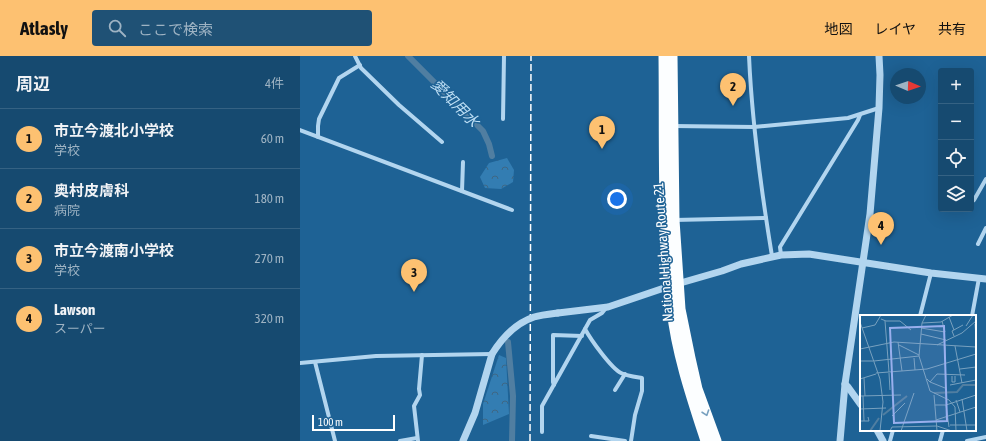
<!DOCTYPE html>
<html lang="ja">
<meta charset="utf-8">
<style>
body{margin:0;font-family:"Asap Condensed","Noto Sans JP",sans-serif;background:#1f5175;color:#f1f3f6}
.controls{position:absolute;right:12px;top:12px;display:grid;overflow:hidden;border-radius:4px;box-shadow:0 4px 16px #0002}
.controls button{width:36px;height:36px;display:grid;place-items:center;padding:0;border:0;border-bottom:1px solid #356283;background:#164a70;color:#f1f3f6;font:20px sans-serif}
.compass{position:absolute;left:590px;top:12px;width:36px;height:36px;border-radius:50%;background:#164a70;box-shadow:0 4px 16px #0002;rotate:92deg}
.scale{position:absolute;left:12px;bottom:10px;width:83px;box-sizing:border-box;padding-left:4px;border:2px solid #fff;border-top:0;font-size:11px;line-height:14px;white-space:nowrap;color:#fff;-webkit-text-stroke:3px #1e6295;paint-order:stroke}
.you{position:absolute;left:317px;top:143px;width:14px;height:14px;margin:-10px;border:3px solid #fff;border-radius:50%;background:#1a73e8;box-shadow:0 0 0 6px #1a73e833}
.badge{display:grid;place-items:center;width:26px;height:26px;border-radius:50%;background:#fdc171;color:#111;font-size:13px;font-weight:700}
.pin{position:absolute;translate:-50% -33px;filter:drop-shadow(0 1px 2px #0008)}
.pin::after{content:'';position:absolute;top:21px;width:14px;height:12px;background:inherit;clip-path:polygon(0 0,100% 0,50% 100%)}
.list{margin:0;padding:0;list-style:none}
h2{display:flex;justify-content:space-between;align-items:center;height:52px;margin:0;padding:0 16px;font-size:17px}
h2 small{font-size:13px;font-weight:400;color:#9eb3c3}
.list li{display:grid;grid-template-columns:26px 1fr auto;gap:12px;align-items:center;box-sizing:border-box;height:60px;padding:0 16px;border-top:1px solid #356283}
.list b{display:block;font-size:15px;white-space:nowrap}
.list p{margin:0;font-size:13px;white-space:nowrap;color:#9eb3c3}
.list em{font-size:13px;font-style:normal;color:#9eb3c3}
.icon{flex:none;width:22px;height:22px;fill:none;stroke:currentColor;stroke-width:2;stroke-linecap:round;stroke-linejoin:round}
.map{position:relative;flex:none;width:686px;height:385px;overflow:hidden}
header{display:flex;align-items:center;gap:24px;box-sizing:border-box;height:56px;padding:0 20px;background:#fdc171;color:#111}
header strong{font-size:19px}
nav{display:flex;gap:22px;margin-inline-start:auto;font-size:14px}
.search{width:280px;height:36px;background:#1f5175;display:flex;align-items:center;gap:10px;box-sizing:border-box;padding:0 14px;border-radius:4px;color:#9eb3c3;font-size:15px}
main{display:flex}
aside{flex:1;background:#164a70}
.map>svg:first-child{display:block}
</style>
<header>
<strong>Atlasly</strong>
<div class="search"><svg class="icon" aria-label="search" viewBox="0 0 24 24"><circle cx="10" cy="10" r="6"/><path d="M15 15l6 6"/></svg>ここで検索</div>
<nav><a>地図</a><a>レイヤ</a><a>共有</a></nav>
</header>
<main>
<aside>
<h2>周辺<small>4件</small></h2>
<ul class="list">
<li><span class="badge">1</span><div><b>市立今渡北小学校</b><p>学校</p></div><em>60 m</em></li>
<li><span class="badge">2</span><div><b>奥村皮膚科</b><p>病院</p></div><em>180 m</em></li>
<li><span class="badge">3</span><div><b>市立今渡南小学校</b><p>学校</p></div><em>270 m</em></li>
<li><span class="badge">4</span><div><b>Lawson</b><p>スーパー</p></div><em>320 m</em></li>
</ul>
</aside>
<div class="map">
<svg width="686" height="385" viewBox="0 0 686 385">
<defs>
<pattern id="forest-crowns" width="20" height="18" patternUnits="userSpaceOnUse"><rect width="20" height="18" fill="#337db2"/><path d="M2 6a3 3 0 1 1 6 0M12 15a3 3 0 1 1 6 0" fill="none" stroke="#3e6784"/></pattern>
</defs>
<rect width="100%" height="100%" fill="#1e6295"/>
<g fill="url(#forest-crowns)">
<path d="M207,102l7,12 -1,12 -12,7 -16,-1 -5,-11 9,-14z"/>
<path d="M199,299l7,3 3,56 -26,11v-21z"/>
</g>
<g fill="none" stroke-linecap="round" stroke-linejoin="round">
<g stroke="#507ea1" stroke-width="6">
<path d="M108,0l75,75 6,13 3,12"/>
<path d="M208,286l5,54 -1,45"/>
</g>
<g stroke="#b2d5ef" stroke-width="4">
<path d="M55,0l6,12 38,37 43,37"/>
<path d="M449,0c3,68 12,133 23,200"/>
<path d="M203,63l1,-63"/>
<path d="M373,70l81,1 94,-9 31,-10"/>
<path d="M0,74l212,80"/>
<path d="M18,81v-11l1,-7 20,-41 21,-13"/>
<path d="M162,135l1,-29"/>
<path d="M671,146l3,-2 12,-21"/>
<path d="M374,164l92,-2"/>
<path d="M678,188l8,-16"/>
<path d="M481,199l-1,-8 78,-127 2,-5"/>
<path d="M306,252l-4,5 -12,7 -5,9c6,11 26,39 36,44 6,3 15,4 21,5v13l-7,24 -4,26"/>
<path d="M620,260l11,-43"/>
<path d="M672,260l7,-38"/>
<path d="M15,306l20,79"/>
<path d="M0,307l76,-7 116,-2"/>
<path d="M254,329l-1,-3v-47l29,1"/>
<path d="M315,334l10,-16"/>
<path d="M242,376v-26l43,-77"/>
<path d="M291,380l34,5"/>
<path d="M100,385l17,-3"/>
<path d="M118,385l-4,-35 6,-11 -1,-6 3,-34"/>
<path d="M590,385l3,-11"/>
<path d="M640,385l3,-11"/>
<path d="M667,385l19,-4"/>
</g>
<g stroke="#b2d5ef" stroke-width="7">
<path d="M258,257l50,-6 62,-21 52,-15 19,-7 40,-9 28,-1 122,19 55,6"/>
<path d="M545,328l3,3 13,18"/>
<path d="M577,374l6,11"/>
<path d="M163,385l12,-28 17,-59"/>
<path d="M540,385l5,-57 25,-170 9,-106 1,-33 -1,-19"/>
</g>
<g stroke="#fcfeff" stroke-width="11">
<path d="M364,0c1,84 -2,169 8,253 5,45 20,89 34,132"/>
<path d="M372,0l2,164 6,89 10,49 7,31 19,52"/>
</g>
<path stroke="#fff" stroke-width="1.5" stroke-dasharray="7 3" stroke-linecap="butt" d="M230,385l1,-385"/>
<path stroke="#b2d5ef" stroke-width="7" d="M192,298c10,-16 24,-31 42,-37 7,-2 16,-3 24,-4"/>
</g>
<defs><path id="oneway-chevron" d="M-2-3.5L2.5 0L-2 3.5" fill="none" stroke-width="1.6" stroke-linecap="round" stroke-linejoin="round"/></defs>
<use stroke="#77a0bf" href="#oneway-chevron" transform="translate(406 357) rotate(71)"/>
<g text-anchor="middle" stroke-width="3" stroke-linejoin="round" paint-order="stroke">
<g font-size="14" fill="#fff" stroke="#1e6295">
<text transform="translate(363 196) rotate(-94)" y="5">National Highway Route 21</text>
</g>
<g font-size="15" font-style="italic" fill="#bedff5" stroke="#1e6295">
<text transform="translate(155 47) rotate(45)" y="5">愛知用水</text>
</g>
</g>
<g transform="translate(560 259)">
<rect width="116" height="116" fill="#1e6295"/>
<path fill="none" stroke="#507ea1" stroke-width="2" d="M74,78l23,-1 6,-7h13M23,100l24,-19M10,116l9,-13"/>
<path fill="none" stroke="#78a1bf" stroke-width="1" d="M66,0l-4,8 -3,33 11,35 19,9 6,7 1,24M89,2l5,13M21,4l5,2h14l11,9M25,6l4,51M0,7l20,57 3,23 -3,29M62,8l19,-1 12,-7M115,9l1,13M106,11l7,-11M2,13l13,-3 6,-10M61,13l24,4 -3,-11M61,19l25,6M94,21l-2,-5 11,-6M38,27l4,29M39,30l20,10M77,30l25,-12 14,-12M85,31v13M95,31l7,37M0,34l34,-7 82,5M54,43l1,12M0,46h13M14,46l45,-5M100,54l16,-2M16,58l51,-4 49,-15M29,58l1,17M92,61v6h3v-6M4,63l1,18M0,64l16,-5M67,64l3,3 7,-8 28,1M70,67l15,6M90,70l26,-5M74,80l3,36M0,81l41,-1M3,81l1,25M102,84l5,32M96,85l4,12M75,90h11l30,-10M86,90l3,22M0,94l26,-1M32,101l13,-13M76,105l40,-13M0,106h9l-1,-4M90,110h26v-3M30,116l2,-4 45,-1 15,5M41,116l13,-38"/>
<path fill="#99afed" fill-opacity="0.15" stroke="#99afed" stroke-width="2" d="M84,11l3,95 -53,2 -4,-95z"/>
<rect width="116" height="116" fill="none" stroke="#fff" stroke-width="2"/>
</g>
</svg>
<div class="controls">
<button>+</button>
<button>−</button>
<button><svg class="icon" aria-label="locate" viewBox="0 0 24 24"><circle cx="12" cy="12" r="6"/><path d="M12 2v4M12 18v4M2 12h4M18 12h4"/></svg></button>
<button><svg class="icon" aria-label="layers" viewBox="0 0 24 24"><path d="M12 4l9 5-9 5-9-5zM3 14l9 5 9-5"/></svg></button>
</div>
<svg class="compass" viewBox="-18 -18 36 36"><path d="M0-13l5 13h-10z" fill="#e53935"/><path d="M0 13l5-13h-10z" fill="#9eb3c3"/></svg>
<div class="scale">100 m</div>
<div class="you"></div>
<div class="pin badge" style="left:302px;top:93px">1</div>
<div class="pin badge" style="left:433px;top:50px">2</div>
<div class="pin badge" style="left:114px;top:236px">3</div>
<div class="pin badge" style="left:581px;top:189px">4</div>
</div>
</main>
